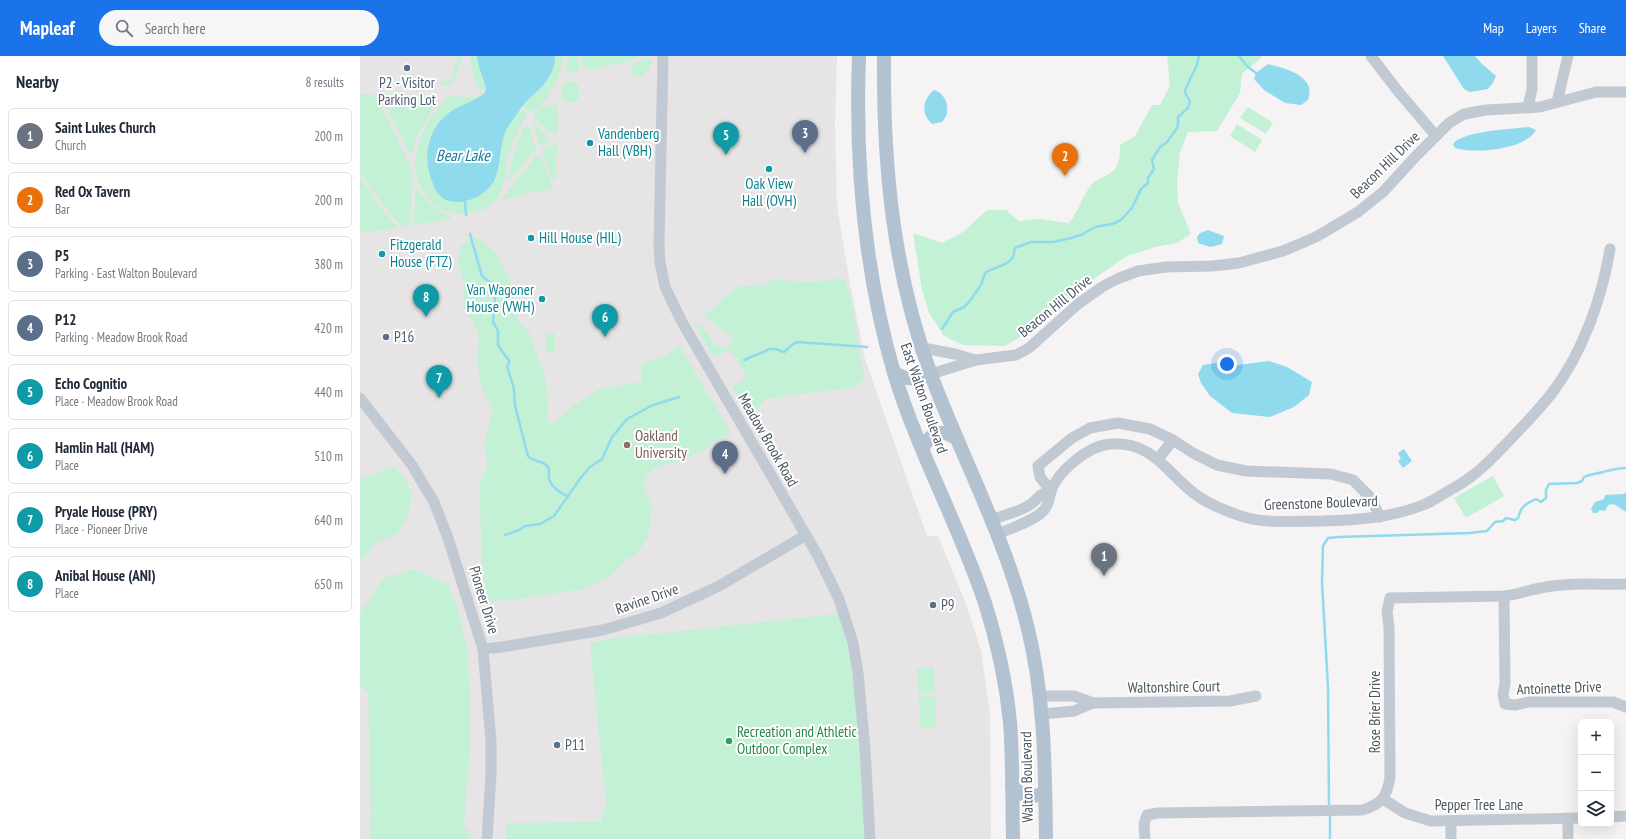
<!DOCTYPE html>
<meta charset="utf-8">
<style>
body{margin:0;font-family:"PT Sans Narrow",sans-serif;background:#f6f6f7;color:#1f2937}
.controls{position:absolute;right:12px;bottom:12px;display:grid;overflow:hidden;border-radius:6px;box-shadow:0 4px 16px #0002}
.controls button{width:36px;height:36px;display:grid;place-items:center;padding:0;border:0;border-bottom:1px solid #e0e1e3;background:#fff;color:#1f2937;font:20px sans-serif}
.you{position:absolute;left:867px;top:308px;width:14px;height:14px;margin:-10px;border:3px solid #fff;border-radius:50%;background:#1a73e8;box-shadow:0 0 0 6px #1a73e833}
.badge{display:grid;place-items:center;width:26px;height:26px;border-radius:50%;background:#1a73e8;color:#fff;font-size:13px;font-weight:700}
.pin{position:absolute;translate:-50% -33px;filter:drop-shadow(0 1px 2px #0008)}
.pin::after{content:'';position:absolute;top:21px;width:14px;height:12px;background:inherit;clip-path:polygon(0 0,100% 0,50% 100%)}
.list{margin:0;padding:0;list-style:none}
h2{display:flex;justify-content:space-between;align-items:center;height:52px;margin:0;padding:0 16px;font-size:17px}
h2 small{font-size:13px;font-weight:400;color:#747a83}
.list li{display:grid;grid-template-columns:26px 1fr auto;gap:12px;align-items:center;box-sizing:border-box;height:56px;margin:0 8px 8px;padding:0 8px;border:1px solid #e0e1e3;border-radius:6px}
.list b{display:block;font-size:15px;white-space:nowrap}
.list p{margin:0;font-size:13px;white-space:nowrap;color:#747a83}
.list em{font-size:13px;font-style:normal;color:#747a83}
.icon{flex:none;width:22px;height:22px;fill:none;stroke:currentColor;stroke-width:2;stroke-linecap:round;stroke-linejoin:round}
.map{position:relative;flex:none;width:1266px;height:783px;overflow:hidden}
header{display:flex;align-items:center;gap:24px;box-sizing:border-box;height:56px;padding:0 20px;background:#1a73e8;color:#fff}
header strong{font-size:19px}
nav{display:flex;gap:22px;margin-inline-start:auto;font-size:14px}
.search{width:280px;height:36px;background:#f6f6f7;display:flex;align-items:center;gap:10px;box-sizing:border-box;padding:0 14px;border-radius:22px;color:#747a83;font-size:15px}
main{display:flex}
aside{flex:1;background:#fff}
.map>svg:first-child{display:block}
</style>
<header>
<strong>Mapleaf</strong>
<div class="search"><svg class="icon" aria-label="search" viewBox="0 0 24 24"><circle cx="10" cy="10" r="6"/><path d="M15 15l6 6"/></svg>Search here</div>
<nav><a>Map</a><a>Layers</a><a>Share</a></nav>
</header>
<main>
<aside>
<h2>Nearby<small>8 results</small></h2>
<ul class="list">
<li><span class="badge" style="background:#6b7280">1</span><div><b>Saint Lukes Church</b><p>Church</p></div><em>200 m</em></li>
<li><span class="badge" style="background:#e8710a">2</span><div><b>Red Ox Tavern</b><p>Bar</p></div><em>200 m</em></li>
<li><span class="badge" style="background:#5c6f8a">3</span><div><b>P5</b><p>Parking · East Walton Boulevard</p></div><em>380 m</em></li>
<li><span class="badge" style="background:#5c6f8a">4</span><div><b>P12</b><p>Parking · Meadow Brook Road</p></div><em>420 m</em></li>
<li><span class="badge" style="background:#0f9aa8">5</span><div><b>Echo Cognitio</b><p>Place · Meadow Brook Road</p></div><em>440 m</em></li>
<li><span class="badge" style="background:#0f9aa8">6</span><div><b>Hamlin Hall (HAM)</b><p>Place</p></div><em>510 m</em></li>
<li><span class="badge" style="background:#0f9aa8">7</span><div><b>Pryale House (PRY)</b><p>Place · Pioneer Drive</p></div><em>640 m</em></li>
<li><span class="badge" style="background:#0f9aa8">8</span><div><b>Anibal House (ANI)</b><p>Place</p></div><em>650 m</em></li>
</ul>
</aside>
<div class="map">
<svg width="1266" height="783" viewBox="0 0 1266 783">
<rect width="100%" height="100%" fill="#f5f3f3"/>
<path fill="#e6e4e5" d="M0,0h477l-2,70 2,79 13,79 15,75 62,177h11l28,68 15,47 9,63 1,125h-631z"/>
<g fill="#c3f1d5">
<path d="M97,0h6l-10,26 -2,3h-10v-4h10z"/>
<path d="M110,0h7l4,13v6l5,14h-7c-6,-11 -8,-21 -9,-33z"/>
<path d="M195,0h9c-3,15 -17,57 -36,55l-5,-5c14,-16 32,-27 32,-50z"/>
<path d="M208,0h9l3,11 -3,5 -11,1z"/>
<path d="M220,0h59l-10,5 -40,9 -6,-4z"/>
<path d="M807,0h93l1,2 -19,16 -2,19 -23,38 -29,1 -8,21 -3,29 1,21 13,31 -14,9 -22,4 -28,9 -28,19 -28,25 -40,30 -26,16 -42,-1 -19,-9 -15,-23 -7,-23 -9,-57 29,10 21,-11 24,-22h19l13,11 20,-2 30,4c9,-11 12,-23 20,-35 7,-12 25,-11 29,-25 2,-5 2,-13 2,-18l15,-9 17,-31h8l10,-20z"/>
<path d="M287,2l5,2 -3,10 -8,6h-6l-4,-4c2,-8 8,-13 16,-14z"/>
<path d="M213,25c8,4 6,10 6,18l-4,3h-11l-3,-4v-9l3,-6z"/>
<path d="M120,37l4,1c-12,8 -36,18 -45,29 -15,18 -14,44 -5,64 2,3 3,7 7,10 12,9 34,4 45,-6 11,-9 14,-31 16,-45 1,-6 1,-12 4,-17 4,-7 10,-14 16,-19l5,5c-8,13 -14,26 -18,40 -3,10 -3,20 -6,30 -3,15 -19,29 -34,27l-1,2c-15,1 -28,-3 -38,-14 -31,-33 -7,-77 18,-104l29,1z"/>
<path d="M0,38l14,1 5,6 32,66 2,10 -3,48 -2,2 -7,-2 -9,-9 -32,-43z"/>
<path d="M26,38l51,2 -2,9 -17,29 -7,22 -27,-54 -1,-4z"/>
<path d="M189,49h9l-1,30 -8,-3 -16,-16v-2l10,-7z"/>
<path d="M888,51l25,16 -7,11 -26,-16z"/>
<path d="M172,65l16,16v5l-5,4 -3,-1z"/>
<path d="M877,68l25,16 -7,12 -25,-16z"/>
<path d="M168,70l1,1 7,22 -28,33c2,-16 8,-42 17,-55z"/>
<path d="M197,88l-1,36 -1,1 -4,-6 -9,-24 10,-6z"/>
<path d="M177,99l4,2 11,27v4l-3,2 -22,3 -27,8z"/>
<path d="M0,122l24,34 13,14v2l-37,5z"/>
<path d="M56,132l15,17 20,12v2l-38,6z"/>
<path d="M117,181l19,15 15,32 7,37 11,11 15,42 4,22v26l7,1 16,-16 28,-18 43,-7v-19l23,-7 14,-11 51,86 -2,5 -12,3 -13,13 -8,2 -8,5 -30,8 -9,6 -5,14 9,19 -4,32 -11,15 -13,9 -15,15 -25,12 -65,10 -31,3 -5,-26 -4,-89 9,-22 -4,-20 9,-36 -12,-23 -4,-22 2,-29 -6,-14 -8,-10 -2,-17 1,-10 -6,-22 3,-17z"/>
<path d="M415,222c23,6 44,4 68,0l7,15 14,84 -7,10 -49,6 -41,6 -6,4 -10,17 -19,-33 15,-10 -17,-27 -17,6 -18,-31h6l15,21 10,2 8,-10 -31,-23 14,-9 14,-15 10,-5 18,-1 6,1z"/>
<path d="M186,277h9v19h-10z"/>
<path d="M31,411l12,8 9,18 -5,25 -9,16 -22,9 -12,15 -4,1v-80l16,-5z"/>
<path d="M1133,420l11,20 -38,22 -12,-20z"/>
<path d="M54,513l34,16 10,24 9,41 3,47v48l-6,80 9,14h-104l2,-23 -3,-124 -8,-6v-73l24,-35z"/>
<path d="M478,558l9,30 8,49 10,146h-360v-16l96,-1 5,-21 -16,-158 25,-5z"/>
<path d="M574,611l1,25 -17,1 -1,-25z"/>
<path d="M559,640h16l1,32h-16z"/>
</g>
<g fill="#90daee">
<path d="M117,0h78c0,22 -16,33 -30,47 -6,7 -10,15 -16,22 -12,16 -5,48 -20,63 -11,12 -35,20 -49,8 -3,-3 -5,-7 -6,-10 -11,-22 -9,-50 9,-68 11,-12 29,-15 41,-24l2,-6c-3,-11 -8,-21 -9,-32z"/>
<path d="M1083,0h32l7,8 14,12 -3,7 -5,6 -18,3 -6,-3z"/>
<path d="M908,8c14,4 35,8 41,23 1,4 0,9 -1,13l-7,5 -16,-2 -21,-13 -10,-11 2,-6z"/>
<path d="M574,34c9,2 15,13 13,23 0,3 -4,7 -5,9l-10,2c-11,-10 -10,-24 2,-34z"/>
<path d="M1169,71l7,3c-11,20 -62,24 -81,18l-2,-4c9,-13 60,-15 76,-17z"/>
<path d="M848,174l16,6 -2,8 -12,3 -12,-4 -1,-6 3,-4z"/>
<path d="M909,305l18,6 25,15 -3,13 -15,12 -24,10 -38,-4 -22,-17 -9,-13 -3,-9 5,-9 13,-2 22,2z"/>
<path d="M1044,393l8,12 -9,7 -5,-7 3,-2 -3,-6z"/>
<path d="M1266,436v20l-12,-8 -6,1 -3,6 -5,-1 -3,3h-4l-2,-4 4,-7 9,-3 1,-4 19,-1z"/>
</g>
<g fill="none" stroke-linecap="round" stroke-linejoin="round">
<g stroke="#90daee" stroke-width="2.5">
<path d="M879,0l8,10 9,7"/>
<path d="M105,145l1,14"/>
<path d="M110,178l12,42 14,11 -3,35 5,9v14l8,12 3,3v4l-2,2 7,23 1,17 13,50c5,6 15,4 20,11 2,3 0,8 1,12 3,9 11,14 19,17"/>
<path d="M582,273l11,-17 11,-5 5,-5 12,-17 4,-12c8,-6 26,-7 29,-19 0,-2 0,-4 1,-6l16,-6h22l18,-4 10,-3 14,-8 17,-3 9,-4 11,-12 9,-19 7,-6v-5l6,-9 -2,-9 8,-13 7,-5 10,-14 1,-3v-8l10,-9 2,-7 -5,-8v-3l12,-25 2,-9"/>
<path d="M384,304l26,-11h5l9,3 9,-8 5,-2 69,5"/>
<path d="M145,479l14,-5 6,-4 15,-2 14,-8 28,-40 8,-9 12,-8 10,-22 15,-18 26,-14 26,-8"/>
<path d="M969,748l-1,-116 -6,-106 1,-36 5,-8 11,-1 131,-4 17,-2 8,-9 8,-1 3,-3 9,2 3,-2c4,-13 6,-13 18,-19l5,3 5,-4v-8l3,-6 28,-1 5,-2 2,-4c6,-3 13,-3 19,-5 9,-2 14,-4 23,-4"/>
<path d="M970,761v22"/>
</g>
<g stroke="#c1cad2" stroke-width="11">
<path d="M303,0l-4,190 1,16 5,25 17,35 136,234 21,43 14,44 5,30 7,77 5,89"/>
<path d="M1011,0l26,34 39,46"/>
<path d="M1197,46l11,-46"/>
<path d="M1168,51l4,-18v-33"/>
<path d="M563,292l32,6 20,6"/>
<path d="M571,318l45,-14 40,-5 13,-7 49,-44 24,-17 15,-8 21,-8 28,-4 46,-1 27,-3 44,-12 33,-14 42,-25 25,-20 33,-36 33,-33 15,-9 22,-4 54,-3 56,-15h30"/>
<path d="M0,342l52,67 22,37 14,36 35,111 8,92v33l-4,65"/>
<path d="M798,403l15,-19"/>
<path d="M691,435l-11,-14 -2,-11 34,-28 18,-10 28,-5 32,6 23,11 20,13 24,12 29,6 85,3 22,6 18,18 9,19"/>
<path d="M630,464c12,-4 25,-7 36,-13 11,-5 12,-14 25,-16"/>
<path d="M637,479c11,-6 36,-14 44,-22 7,-6 8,-13 10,-22 7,-20 37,-45 59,-47 45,-3 57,31 89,53 14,9 29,15 45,20 24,7 52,4 78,4 34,-1 68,-3 101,-16 8,-3 15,-8 22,-12 8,-5 17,-9 24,-15 14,-9 25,-22 36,-33 16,-17 33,-34 47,-52 31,-41 50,-95 58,-144"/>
<path d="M1144,540l1,88 -2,10 2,10 11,1 13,-3h84l13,5"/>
<path d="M123,593l19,-2 101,-17 58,-17 58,-27 87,-51"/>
<path d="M681,640h33l19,7"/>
<path d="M683,658l31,-3 19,-8 137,-2 26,-5"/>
<path d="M1023,743l22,14 26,8 150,-3"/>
<path d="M1251,761l15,-1"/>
<path d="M1208,762v21"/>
<path d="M785,783l-1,-15 3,-9 11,-2 204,-3c20,-6 25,-13 28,-33l-1,-150 -2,-15 3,-14 114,-2c13,-1 24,-6 37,-8 27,-6 57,-3 85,-4"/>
<path d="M1091,783v-18"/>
</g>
<g stroke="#b3c2d1" stroke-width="14">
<path d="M499,0c-4,107 5,214 35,317 24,79 65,152 91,230 12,38 21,78 25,119 3,38 2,78 3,117"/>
<path d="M524,0c-1,110 9,215 47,319 32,85 76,166 97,254 17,70 17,139 18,210"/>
<path d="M535,317c12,8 22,6 36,1"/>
<path d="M563,392c8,-16 19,-20 34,-9"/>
<path d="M652,729c9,13 20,13 33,8"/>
</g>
</g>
<g fill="#5c6f8a" stroke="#fff" stroke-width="1.5">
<circle cx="47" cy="12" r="4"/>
<circle cx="26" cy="281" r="4"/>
<circle cx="573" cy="549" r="4"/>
<circle cx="197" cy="689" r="4"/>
</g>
<g fill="#0f9aa8" stroke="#fff" stroke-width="1.5">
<circle cx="230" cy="87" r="4"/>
<circle cx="409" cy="113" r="4"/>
<circle cx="171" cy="182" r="4"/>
<circle cx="22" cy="198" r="4"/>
<circle cx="182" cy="243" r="4"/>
</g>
<circle fill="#8d6e63" stroke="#fff" stroke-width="1.5" cx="267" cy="389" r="4"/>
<circle fill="#2e9e5b" stroke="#fff" stroke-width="1.5" cx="369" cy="685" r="4"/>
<g text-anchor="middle" stroke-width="4" stroke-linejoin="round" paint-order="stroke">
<g font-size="15" fill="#4e5e75" stroke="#fff" text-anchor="start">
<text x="47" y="32" text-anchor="middle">P2 - Visitor<tspan x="47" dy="17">Parking Lot</tspan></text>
<text x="34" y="286">P16</text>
<text x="581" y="554">P9</text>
<text x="205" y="694">P11</text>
</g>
<g font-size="15" fill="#0d838f" stroke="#fff" text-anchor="start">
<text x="238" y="83">Vandenberg<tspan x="238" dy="17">Hall (VBH)</tspan></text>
<text x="409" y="133" text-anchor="middle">Oak View<tspan x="409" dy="17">Hall (OVH)</tspan></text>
<text x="179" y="187">Hill House (HIL)</text>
<text x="30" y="194">Fitzgerald<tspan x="30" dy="17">House (FTZ)</tspan></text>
<text x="174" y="239" text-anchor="end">Van Wagoner<tspan x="174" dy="17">House (VWH)</tspan></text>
</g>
<g font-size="15" fill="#4a5661" stroke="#fff">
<text transform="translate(1025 109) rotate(-44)" y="5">Beacon Hill Drive</text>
<text transform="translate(695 250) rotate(-39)" y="5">Beacon Hill Drive</text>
<text transform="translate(564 342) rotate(71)" y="5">East Walton Boulevard</text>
<text transform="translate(408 384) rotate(60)" y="5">Meadow Brook Road</text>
<text transform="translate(961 447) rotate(-2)" y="5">Greenstone Boulevard</text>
<text transform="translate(287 543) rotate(-19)" y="5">Ravine Drive</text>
<text transform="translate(124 544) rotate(73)" y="5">Pioneer Drive</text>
<text transform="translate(814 631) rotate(-1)" y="5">Waltonshire Court</text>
<text transform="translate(1199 632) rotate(-2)" y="5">Antoinette Drive</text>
<text transform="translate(1015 656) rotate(-90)" y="5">Rose Brier Drive</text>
<text transform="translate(667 721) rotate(-91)" y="5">Walton Boulevard</text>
<text x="1119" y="754">Pepper Tree Lane</text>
</g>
<g font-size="15" fill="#785e54" stroke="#fff" text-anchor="start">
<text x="275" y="385">Oakland<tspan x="275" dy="17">University</tspan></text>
</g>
<g font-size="15" fill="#27864d" stroke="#fff" text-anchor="start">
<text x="377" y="681">Recreation and Athletic<tspan x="377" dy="17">Outdoor Complex</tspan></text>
</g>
<g font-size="16" font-style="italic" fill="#0c7c9b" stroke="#fff">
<text x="103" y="105">Bear Lake</text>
</g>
</g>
</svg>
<div class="controls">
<button>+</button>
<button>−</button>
<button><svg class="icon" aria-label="layers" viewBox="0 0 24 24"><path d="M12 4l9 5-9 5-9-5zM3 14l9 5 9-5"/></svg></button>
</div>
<div class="you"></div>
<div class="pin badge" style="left:744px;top:520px;background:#6b7280">1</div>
<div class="pin badge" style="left:705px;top:120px;background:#e8710a">2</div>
<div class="pin badge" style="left:445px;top:97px;background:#5c6f8a">3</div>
<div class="pin badge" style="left:365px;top:418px;background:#5c6f8a">4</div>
<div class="pin badge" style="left:366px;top:99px;background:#0f9aa8">5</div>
<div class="pin badge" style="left:245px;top:281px;background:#0f9aa8">6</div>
<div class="pin badge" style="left:79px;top:342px;background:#0f9aa8">7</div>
<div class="pin badge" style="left:66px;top:261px;background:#0f9aa8">8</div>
</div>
</main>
